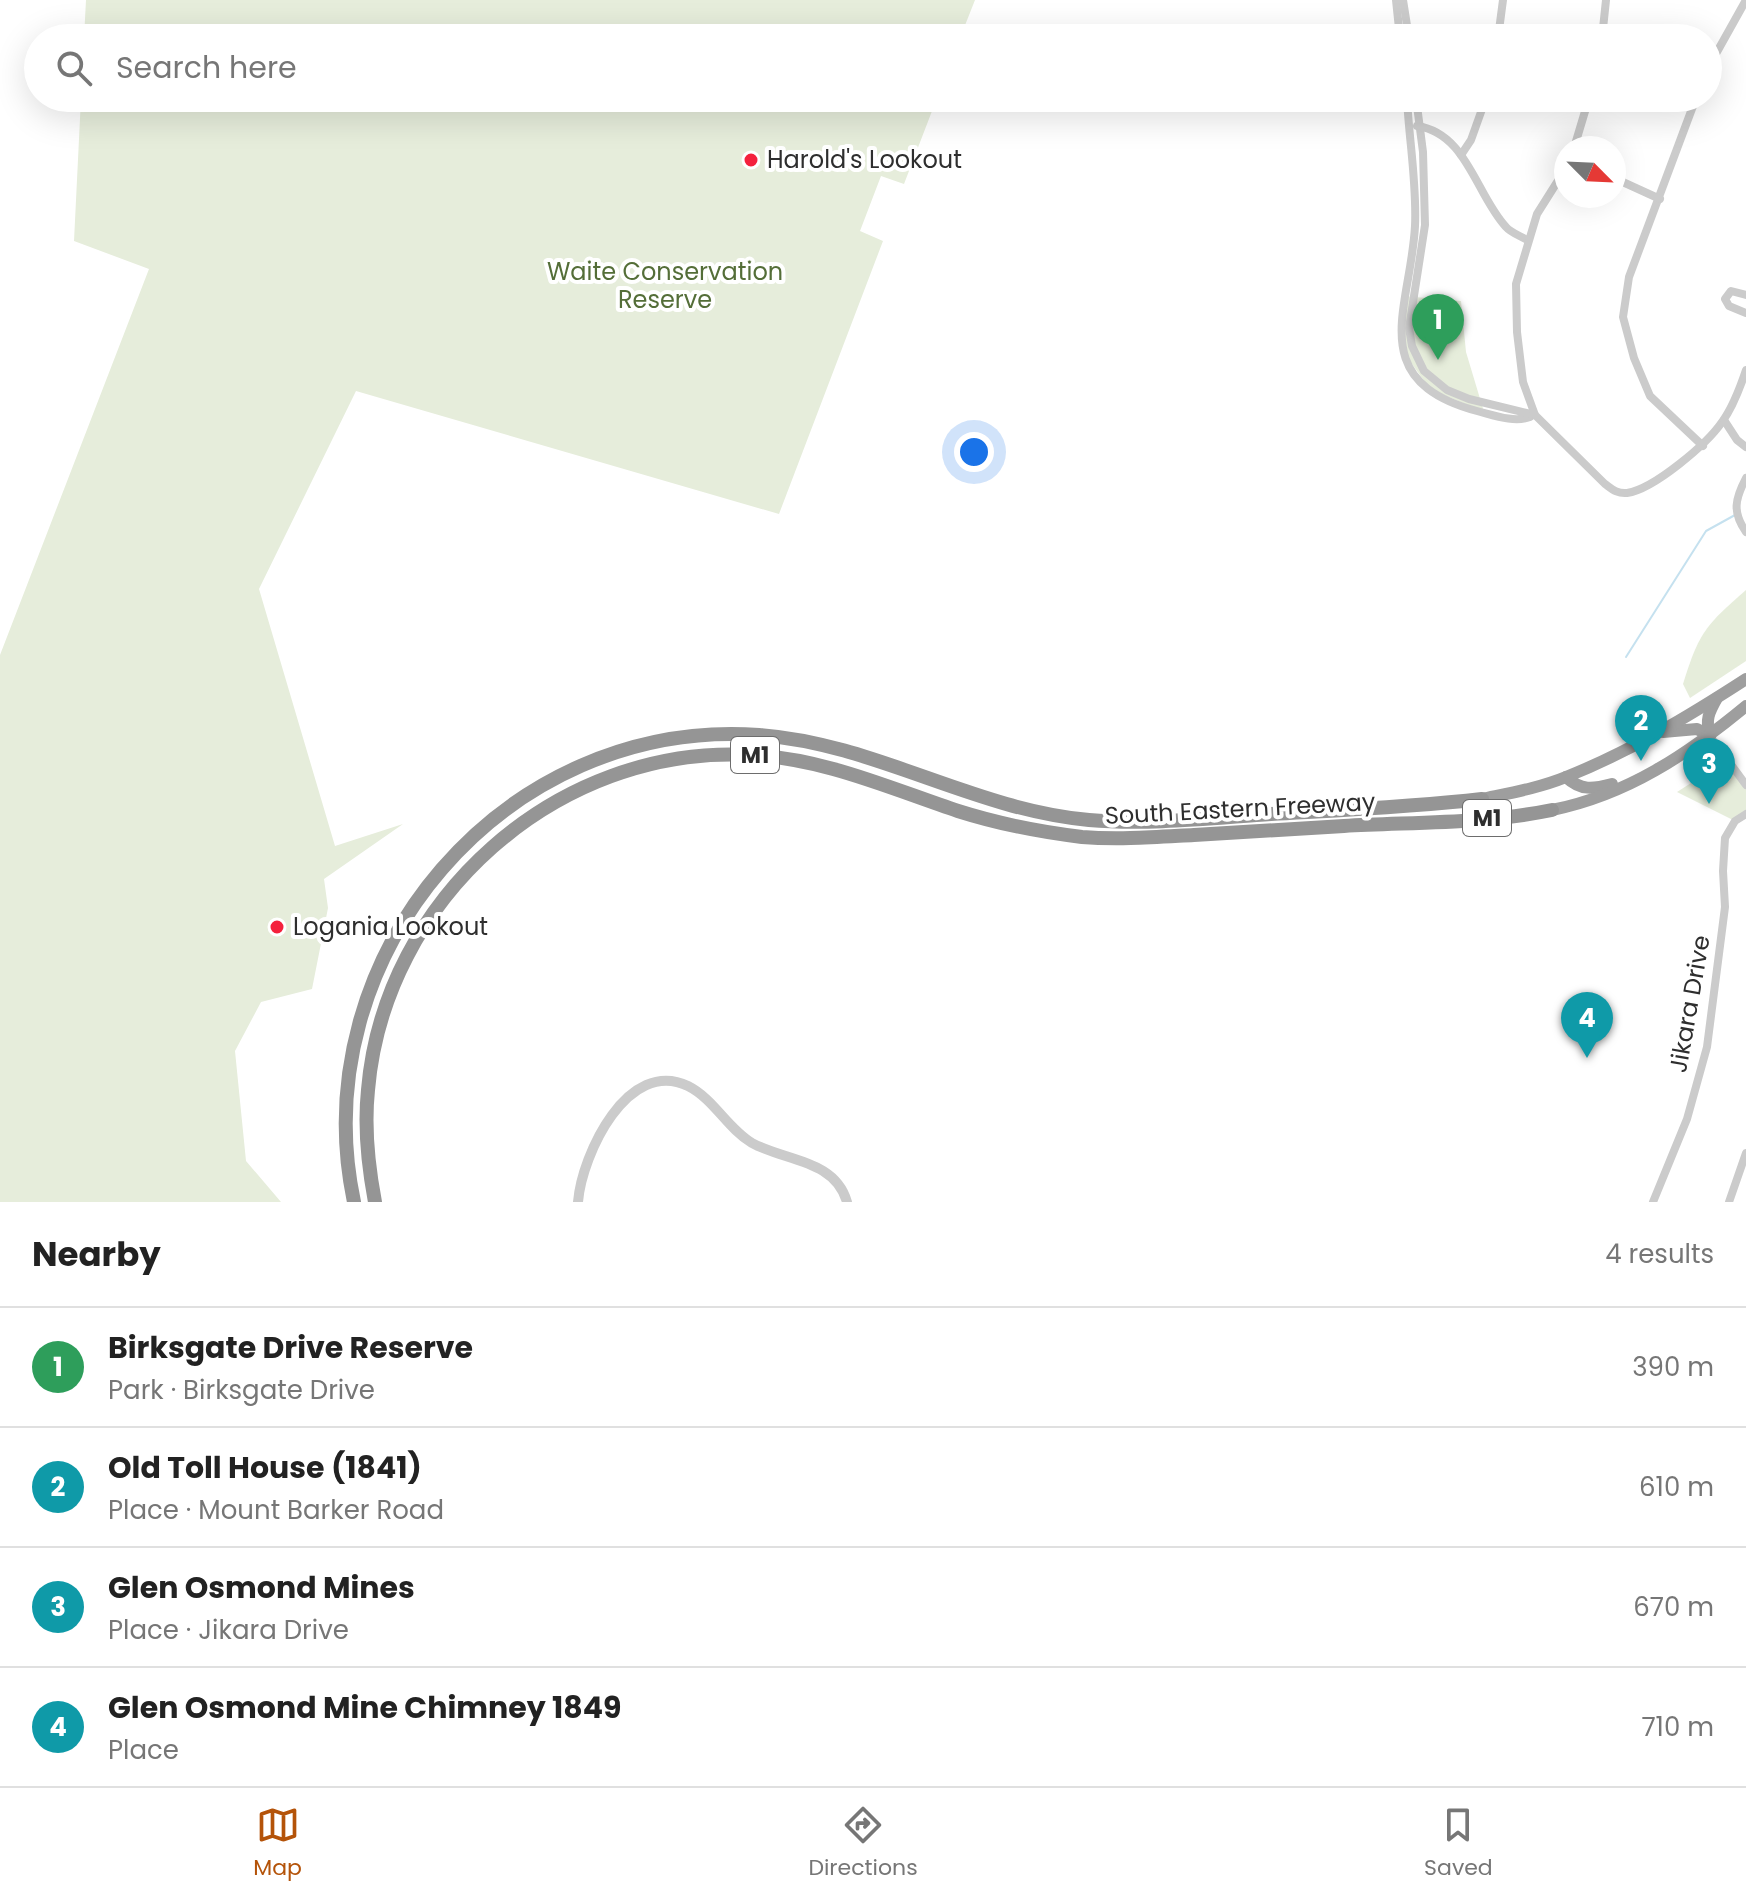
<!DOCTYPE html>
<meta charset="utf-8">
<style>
body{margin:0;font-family:Poppins,sans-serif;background:#f2f2f2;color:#222}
.compass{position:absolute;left:1554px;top:136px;width:72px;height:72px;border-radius:50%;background:#fff;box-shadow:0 8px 32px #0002;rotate:114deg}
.you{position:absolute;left:974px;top:452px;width:28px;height:28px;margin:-20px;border:6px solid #fff;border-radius:50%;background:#1a73e8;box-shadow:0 0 0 12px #1a73e833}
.badge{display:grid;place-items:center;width:52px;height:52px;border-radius:50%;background:#b45309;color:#fff;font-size:26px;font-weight:700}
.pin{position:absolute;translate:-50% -66px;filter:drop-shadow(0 2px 4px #0008)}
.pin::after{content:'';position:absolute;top:42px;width:28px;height:24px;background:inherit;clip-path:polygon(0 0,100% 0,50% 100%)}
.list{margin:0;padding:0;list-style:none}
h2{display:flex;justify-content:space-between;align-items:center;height:104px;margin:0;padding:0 32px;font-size:34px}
h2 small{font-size:26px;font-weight:400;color:#767676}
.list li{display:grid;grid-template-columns:52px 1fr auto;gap:24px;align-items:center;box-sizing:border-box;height:120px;padding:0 32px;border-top:2px solid #e0e0e0}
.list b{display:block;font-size:30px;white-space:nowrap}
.list p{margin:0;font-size:26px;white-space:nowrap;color:#767676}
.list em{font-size:26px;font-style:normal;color:#767676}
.icon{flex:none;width:44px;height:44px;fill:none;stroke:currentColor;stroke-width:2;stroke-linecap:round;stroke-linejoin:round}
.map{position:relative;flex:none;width:1746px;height:1202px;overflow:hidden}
.search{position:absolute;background:#fff;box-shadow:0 8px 32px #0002;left:24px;right:24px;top:24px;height:88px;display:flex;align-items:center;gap:20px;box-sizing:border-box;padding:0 28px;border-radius:44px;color:#767676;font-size:30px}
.sheet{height:584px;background:#fff}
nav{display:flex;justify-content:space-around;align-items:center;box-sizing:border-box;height:112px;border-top:2px solid #e0e0e0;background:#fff;font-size:22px;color:#767676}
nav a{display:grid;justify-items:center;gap:4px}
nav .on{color:#b45309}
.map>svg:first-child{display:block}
</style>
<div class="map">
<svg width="1746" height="1202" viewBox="0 0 1746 1202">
<rect width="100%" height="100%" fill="#fff"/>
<g fill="#e6eddb">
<path d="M86,0h889l-15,38h-876z"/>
<path d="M81,98h856l-33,86 -23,-8 -21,55 23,10 -104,273 -423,-123 -97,198 76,257 68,-22 -79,55 4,29 -16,81 -51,13 -26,49 11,110 35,41h-281v-547l149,-386 -75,-28z"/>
<path d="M1403,296l58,5 5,51 18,60 -54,-23 -26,-36z"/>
<path d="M1746,590v71l-56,37 -7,-14c16,-52 23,-59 63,-94z"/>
<path d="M1727,760l19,25v29l-11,7 -58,-29z"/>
</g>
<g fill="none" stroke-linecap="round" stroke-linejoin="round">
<path stroke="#c5e1ef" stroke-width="2" d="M1626,657l80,-126 29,-16"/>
<g stroke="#cbcbcb" stroke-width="8">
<path d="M1396,0l4,38"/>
<path d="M1403,0l6,38"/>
<path d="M1498,38l5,-38"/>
<path d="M1602,38l4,-38"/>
<path d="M1708,68l38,-68"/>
<path d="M1407,98c2,42 10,86 8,128 -4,81 -52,154 62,185 16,4 37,12 53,6"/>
<path d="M1416,98l7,54 2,73 -16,103 3,18 12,25 23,19 22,9 66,16 70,69c7,5 12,10 22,9 27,-4 80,-49 95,-71 11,-15 18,-34 24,-52"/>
<path d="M1696,98l-67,179 -6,40 11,41 16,38 53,50"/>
<path d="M1417,126c50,7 59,69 89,101 5,6 15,9 21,13"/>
<path d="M1574,148l15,-50"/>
<path d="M1461,155l10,-15 15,-42"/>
<path d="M1614,178l46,21"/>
<path d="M1746,295l-15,-4 -6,8 4,7 17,7"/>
<path d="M1535,415l-12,-33 -6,-50 -1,-48 21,-70 29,-46"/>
<path d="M1724,420l13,20 9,7"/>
<path d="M1746,478c-11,21 -14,34 0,54"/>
<path d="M1710,736l36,49"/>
<path d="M1653,1202l34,-83 20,-72 18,-140 -2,-36 2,-33 10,-17 11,-7"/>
<path d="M1729,1202l17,-49"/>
</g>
<path stroke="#cbcbcb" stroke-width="10" d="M578,1202c4,-48 50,-145 110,-116 26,13 39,42 64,57 32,18 83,16 95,59"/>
<g stroke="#9e9e9e" stroke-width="12">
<path d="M1663,732l34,-3 13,7"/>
<path d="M1710,736c-5,-16 -1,-24 7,-38"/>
<path d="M1566,777c15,14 27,12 46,7"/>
<path d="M1482,799c28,-6 57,-11 84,-22 63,-25 123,-61 180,-98"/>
<path d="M1552,810c75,-15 136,-56 194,-104"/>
</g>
<g stroke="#959595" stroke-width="14">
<path d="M354,1202c-52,-247 151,-485 405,-467 115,8 215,75 330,85 60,5 122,-2 182,-6 70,-4 141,-7 211,-15"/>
<path d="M375,1202c-7,-37 -11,-74 -7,-112 16,-191 189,-345 381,-335 74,3 140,33 209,56 41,13 82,21 124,26 37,3 75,0 112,-2 50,-3 100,-6 150,-9 68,-4 140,-2 208,-16"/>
</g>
</g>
<g fill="#f4213d" stroke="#fff" stroke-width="3">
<circle cx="751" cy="160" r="8"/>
<circle cx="277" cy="927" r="8"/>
</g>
<g text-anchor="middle" stroke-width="8" stroke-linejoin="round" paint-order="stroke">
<g fill="#fff" stroke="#6d6d6d" stroke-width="2">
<rect x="731" y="737" width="48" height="36" rx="6"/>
<rect x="1463" y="800" width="48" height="36" rx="6"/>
</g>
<g font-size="22" font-weight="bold" fill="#2e2e2e">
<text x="755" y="763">M1</text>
<text x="1487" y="826">M1</text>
</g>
<g font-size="24" fill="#2e2e2e" stroke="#fff" text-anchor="start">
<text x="767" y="168">Harold's Lookout</text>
<text x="293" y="935">Logania Lookout</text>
</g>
<g font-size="24" fill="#546e38" stroke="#fff">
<text x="665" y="280">Waite Conservation<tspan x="665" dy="28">Reserve</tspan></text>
</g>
<g font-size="24" fill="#2e2e2e" stroke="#fff">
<text transform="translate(1240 809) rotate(-3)" y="8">South Eastern Freeway</text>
<text transform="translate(1690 1004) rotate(-80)" y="8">Jikara Drive</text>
</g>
</g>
</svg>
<svg class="compass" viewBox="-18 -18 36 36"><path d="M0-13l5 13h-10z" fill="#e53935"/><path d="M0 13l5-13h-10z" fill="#767676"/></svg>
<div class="you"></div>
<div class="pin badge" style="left:1438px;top:360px;background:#2e9e5b">1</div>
<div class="pin badge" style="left:1641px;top:761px;background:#0f9aa8">2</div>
<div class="pin badge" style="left:1709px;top:804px;background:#0f9aa8">3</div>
<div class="pin badge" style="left:1587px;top:1058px;background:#0f9aa8">4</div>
<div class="search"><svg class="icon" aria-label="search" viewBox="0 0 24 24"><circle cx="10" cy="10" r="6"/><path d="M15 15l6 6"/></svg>Search here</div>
</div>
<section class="sheet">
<h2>Nearby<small>4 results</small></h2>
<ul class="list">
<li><span class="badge" style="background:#2e9e5b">1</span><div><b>Birksgate Drive Reserve</b><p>Park · Birksgate Drive</p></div><em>390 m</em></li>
<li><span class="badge" style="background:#0f9aa8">2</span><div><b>Old Toll House (1841)</b><p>Place · Mount Barker Road</p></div><em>610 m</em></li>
<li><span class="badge" style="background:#0f9aa8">3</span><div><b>Glen Osmond Mines</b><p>Place · Jikara Drive</p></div><em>670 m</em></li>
<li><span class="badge" style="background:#0f9aa8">4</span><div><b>Glen Osmond Mine Chimney 1849</b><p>Place</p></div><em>710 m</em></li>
</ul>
</section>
<nav>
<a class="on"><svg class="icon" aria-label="map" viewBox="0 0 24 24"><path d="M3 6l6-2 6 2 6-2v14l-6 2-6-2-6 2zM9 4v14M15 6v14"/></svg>Map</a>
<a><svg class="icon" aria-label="directions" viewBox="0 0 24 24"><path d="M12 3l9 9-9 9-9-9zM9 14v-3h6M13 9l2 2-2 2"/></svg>Directions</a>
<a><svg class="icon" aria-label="saved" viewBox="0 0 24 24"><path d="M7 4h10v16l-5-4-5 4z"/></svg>Saved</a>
</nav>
